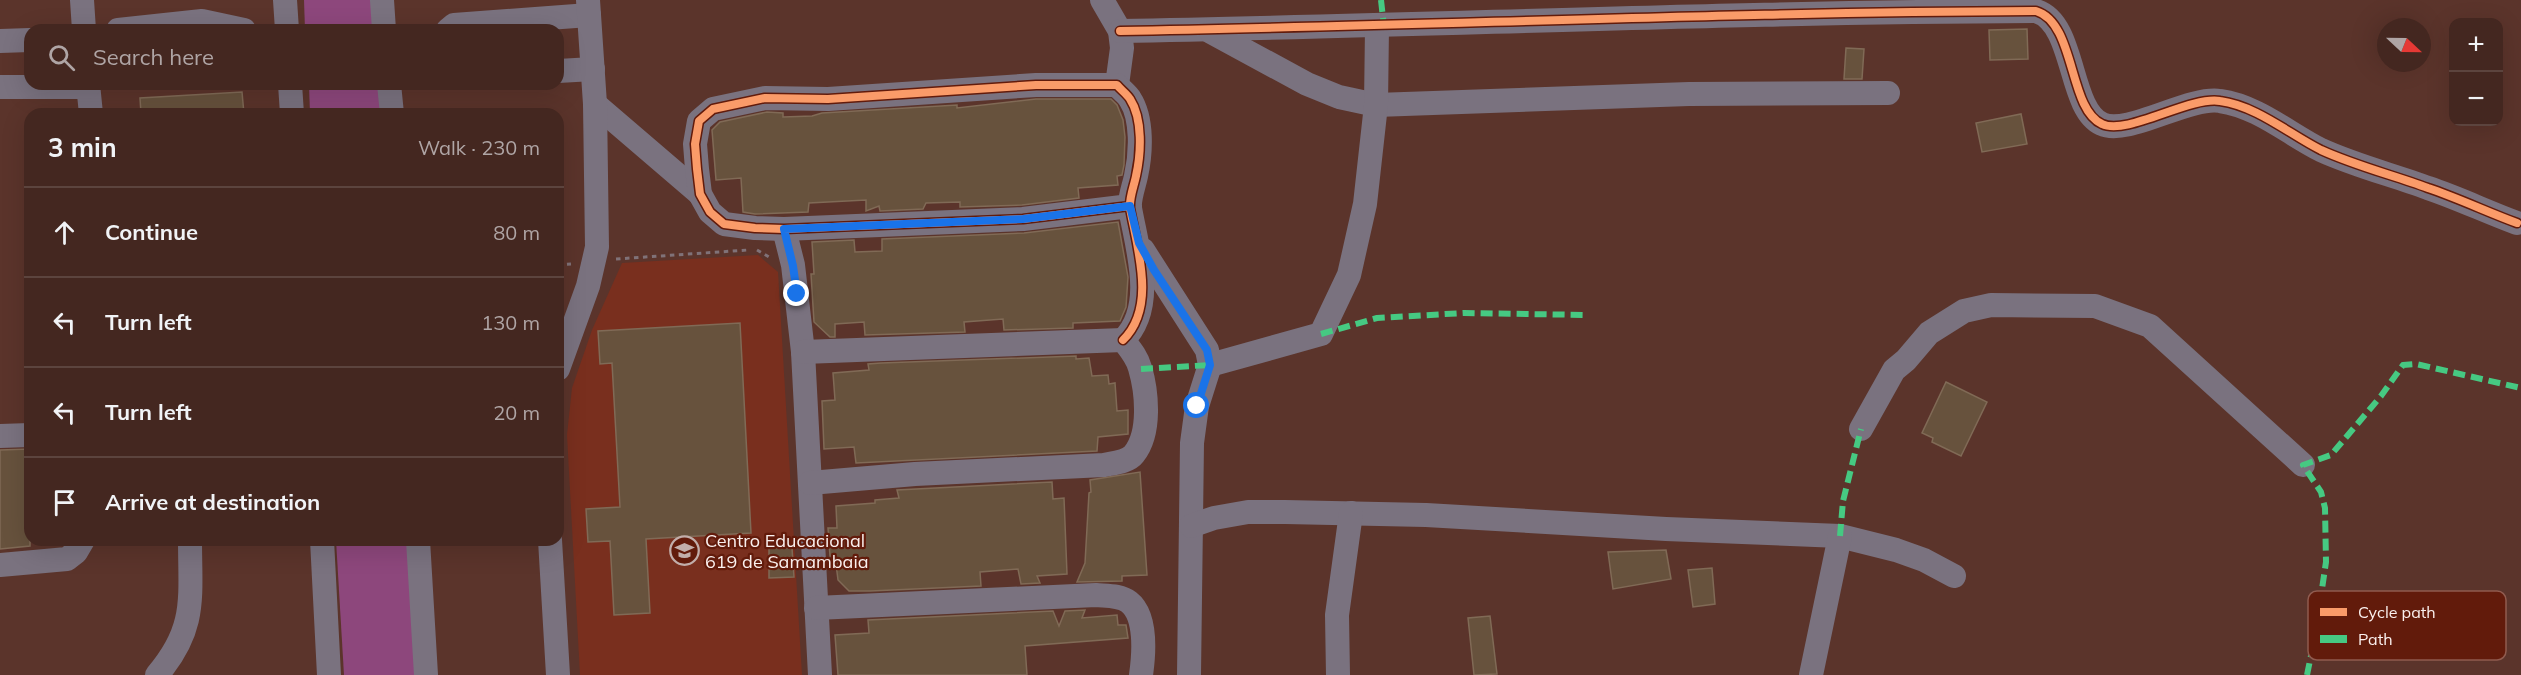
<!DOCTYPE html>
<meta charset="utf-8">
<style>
body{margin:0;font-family:Mulish,sans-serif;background:#4e332d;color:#f1f3f6}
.controls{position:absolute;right:18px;top:18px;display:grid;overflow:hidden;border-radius:12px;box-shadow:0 6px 24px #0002}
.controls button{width:54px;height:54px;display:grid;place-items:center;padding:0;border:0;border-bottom:2px solid #5c443e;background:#442720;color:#f1f3f6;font:30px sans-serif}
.compass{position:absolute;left:2377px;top:18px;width:54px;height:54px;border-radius:50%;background:#442720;box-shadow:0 6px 24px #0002;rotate:112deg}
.stop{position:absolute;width:18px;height:18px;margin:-14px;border:4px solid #1a73e8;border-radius:50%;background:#fff}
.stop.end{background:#1a73e8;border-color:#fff;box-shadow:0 2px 6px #0008}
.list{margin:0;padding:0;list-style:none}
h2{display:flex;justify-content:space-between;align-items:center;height:78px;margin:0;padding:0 24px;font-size:26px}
h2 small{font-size:20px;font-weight:400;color:#afa5a5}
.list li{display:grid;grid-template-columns:39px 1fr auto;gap:18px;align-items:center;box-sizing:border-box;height:90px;padding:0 24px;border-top:2px solid #5c443e}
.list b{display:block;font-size:22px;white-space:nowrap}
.list em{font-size:20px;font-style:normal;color:#afa5a5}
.icon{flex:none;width:33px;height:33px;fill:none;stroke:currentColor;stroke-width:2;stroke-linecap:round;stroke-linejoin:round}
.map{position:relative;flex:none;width:2521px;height:675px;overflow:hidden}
.search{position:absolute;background:#442720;box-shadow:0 6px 24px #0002;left:24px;top:24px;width:540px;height:66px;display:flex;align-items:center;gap:15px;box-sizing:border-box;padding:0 21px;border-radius:18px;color:#afa5a5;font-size:22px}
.panel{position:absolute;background:#442720;box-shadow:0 6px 24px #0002;left:24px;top:108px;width:540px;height:438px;border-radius:18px}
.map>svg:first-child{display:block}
</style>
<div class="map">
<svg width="2521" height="675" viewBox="0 0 2521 675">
<rect width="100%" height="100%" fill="#5b342b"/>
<path fill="#792f1e" d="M758,255l20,17 24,403h-222l-13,-240 5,-47 20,-58 30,-67z"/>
<g fill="#8d477c">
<path d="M304,0h73l2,30h-74z"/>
<path d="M309,84h73l2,30h-74z"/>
<path d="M336,540h77l9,135h-78z"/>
</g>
<g fill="#67523d" stroke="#806a56" stroke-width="1.5">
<path d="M2027,29l1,30 -38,1 -1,-30z"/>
<path d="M1846,48l18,1 -2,30h-18z"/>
<path d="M242,92l2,22h-103l-1,-16z"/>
<path d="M1036,99h75l6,6 6,15 2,17 -1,28 -2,10 -5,1 1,9 -40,3 1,10 -57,7 -62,2v-5l-34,1 -3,6 -43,2 -1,-5 -13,5v-11l-57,3 -1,9 -53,2 -12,-2 -2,-34 -25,2 -4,-50 8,-8 47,-10 16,1v4l29,-1 10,-3 135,-8v3z"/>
<path d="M2021,114l6,30 -45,8 -6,-29z"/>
<path d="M1118,222l10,55 -2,30 -6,14 -47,2v5l-69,2 -1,-11 -39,3 1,10 -100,3 -1,-13 -29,2v13h-5l-16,-15 -3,-48h3l-2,-32 42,-2 1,12 27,-1v-12l142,-6z"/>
<path d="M740,323l11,210 -105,6 4,74 -36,2 -4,-74 -22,1 -2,-33 34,-2 -8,-144 -12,1 -2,-33z"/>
<path d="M1076,356v3l13,-1 3,18 16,-1 1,9 6,-1 2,28 11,-1v24l-30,3 -1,14 -241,12 -2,-16 -30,2 -2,-48 13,-1 -2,-27 36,-3 -1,-6 13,-1z"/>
<path d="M1946,382l41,20 -26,54 -29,-14 1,-4 -11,-5z"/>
<path d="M30,449v97l-30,3v-99z"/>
<path d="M1140,472l7,103 -25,1v5l-45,1 8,-19 4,-70 2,-1 -1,-12z"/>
<path d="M1052,482l1,17 11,-1 3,76 -30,2 3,7 -19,1 -3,-15 -38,3 1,14 -111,5h-21l-11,-11 -3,-24h-5l-2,-28h9l-1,-22 39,-3v-3l24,-2 -2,-8z"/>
<path d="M769,548h23l2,29 -25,1z"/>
<path d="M1666,550l5,29 -58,10 -5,-37z"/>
<path d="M1712,568l3,36 -22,3 -5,-37z"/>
<path d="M1085,610l-3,8 35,-3 1,10h8l2,13 -103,8 2,29h-189l-3,-40 34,-2 -1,-13 185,-9 6,15 6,-15z"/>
<path d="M1490,616l7,58 -23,1 -6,-57z"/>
</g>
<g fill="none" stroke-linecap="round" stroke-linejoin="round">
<g stroke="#807278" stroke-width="3" stroke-dasharray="4.5 4.5" stroke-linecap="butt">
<path d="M410,88l20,-4"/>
<path d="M757,250l12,7"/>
<path d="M616,259l132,-9"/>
<path d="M558,265l13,-1"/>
</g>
<g stroke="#7a727f" stroke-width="24">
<path d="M82,0l2,30"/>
<path d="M285,0l2,30"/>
<path d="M382,0l2,30"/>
<path d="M1102,0l18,31 2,17 -5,37"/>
<path d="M118,30l84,-9 42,9"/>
<path d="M448,30l6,-5 135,-10"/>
<path d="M1120,31c305,-5 610,-19 916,-20 40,12 32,98 66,113 25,12 87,-28 118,-23 37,5 69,33 101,49 35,16 72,25 107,38 30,10 59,24 89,35"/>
<path d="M1211,32l96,52 32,13 37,8 313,-11 199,-1"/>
<path d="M0,41l30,-1"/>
<path d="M558,71l35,-2"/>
<path d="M88,84l3,30"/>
<path d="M290,84l2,30"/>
<path d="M389,84l3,30"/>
<path d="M0,87h88"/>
<path d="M595,104l105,90"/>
<path d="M784,229l9,36 10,87 17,323"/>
<path d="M1143,250l64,100 3,15 -13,41 -5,37 -3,232"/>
<path d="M1123,340c34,-33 14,-92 7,-132 -1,-10 4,-22 6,-32 5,-22 7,-57 -6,-77 -3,-5 -9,-9 -13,-14h-81l-208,14 -63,-1 -52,11 -14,12 -4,23 2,25 3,25 10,18 14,12 31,4 29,1 239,-10 107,-13"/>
<path d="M803,352l320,-12c7,9 14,17 17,28 7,24 11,65 -6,86 -6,8 -21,9 -30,11l-189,9 -105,9"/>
<path d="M1210,365l111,-31 28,-59 16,-71 11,-99 1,-78"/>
<path d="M558,369l30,-83 9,-39 -2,-143 -7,-104"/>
<path d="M1861,429l33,-59 12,-10 23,-27 35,-22 27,-6 104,1 55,20 153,139"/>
<path d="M0,436l30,-1"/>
<path d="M1191,526l23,-8 34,-6h37l141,3 240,14 174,7 56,14 28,10 30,16"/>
<path d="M322,540l7,135"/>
<path d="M418,540l8,135"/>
<path d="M550,540l8,135"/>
<path d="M0,565l67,-6 9,-7 7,-12"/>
<path d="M816,608l280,-13c11,1 24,0 33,7 18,14 15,52 12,73"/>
<path d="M157,675c40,-47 33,-77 33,-135"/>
<path d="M1338,675l-1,-60 14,-102"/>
<path d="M1811,675l29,-139"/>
</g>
<g stroke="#46c982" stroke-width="6" stroke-dasharray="12 6" stroke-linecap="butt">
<path d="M1381,0l3,27"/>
<path d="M1321,334l56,-16 87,-5 124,2"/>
<path d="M1141,369l69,-4"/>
<path d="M1840,536l3,-35 18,-72"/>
<path d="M2307,675l8,-39 11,-74 -1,-54 -4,-16 -18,-27 28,-10 50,-59 22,-31 13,-1 105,24"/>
</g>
<defs>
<g id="cycleway">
<path d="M1120,31c305,-5 610,-19 916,-20 40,12 32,98 66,113 25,12 87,-28 118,-23 37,5 69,33 101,49 35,16 72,25 107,38 30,10 59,24 89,35"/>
<path d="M1123,340c34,-33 14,-92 7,-132 -1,-10 4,-22 6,-32 5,-22 7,-57 -6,-77 -3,-5 -9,-9 -13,-14h-81l-208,14 -63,-1 -52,11 -14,12 -4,23 2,25 3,25 10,18 14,12 31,4 29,1 239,-10 107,-13"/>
</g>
</defs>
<use href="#cycleway" stroke="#621b0b" stroke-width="11"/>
<use href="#cycleway" stroke="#fa9b69" stroke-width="8"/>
</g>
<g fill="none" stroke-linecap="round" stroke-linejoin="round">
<path stroke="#1a73e8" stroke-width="8" d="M797,294l-4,-28 -9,-37 239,-10 107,-13 9,37 15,27 53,80 3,15 -13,41"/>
</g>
<defs>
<symbol id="school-ring" viewBox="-11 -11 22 22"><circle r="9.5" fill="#621b0b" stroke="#c2aeaa" stroke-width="1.5"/><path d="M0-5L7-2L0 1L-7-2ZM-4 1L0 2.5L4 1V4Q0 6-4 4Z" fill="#c2aeaa"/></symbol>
</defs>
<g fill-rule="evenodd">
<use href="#school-ring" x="668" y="534" width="33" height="33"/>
</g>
<g text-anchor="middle" stroke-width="4.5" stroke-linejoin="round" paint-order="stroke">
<g font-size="18" fill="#faf0ee" stroke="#621b0b" text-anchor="start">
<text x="705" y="547">Centro Educacional<tspan x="705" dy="21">619 de Samambaia</tspan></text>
</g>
</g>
<rect x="2308" y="591" width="198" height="69" rx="9" fill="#621b0b" stroke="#905b4f" stroke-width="1.5"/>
<rect x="2320" y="608" width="27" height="8" fill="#fa9b69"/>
<rect x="2320" y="635" width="27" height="8" fill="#46c982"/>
<g font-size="16" fill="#faf0ee">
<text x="2358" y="618">Cycle path</text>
<text x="2358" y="645">Path</text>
</g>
</svg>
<div class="controls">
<button>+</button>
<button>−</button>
</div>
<svg class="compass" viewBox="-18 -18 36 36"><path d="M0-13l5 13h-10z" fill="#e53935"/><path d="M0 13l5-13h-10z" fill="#afa5a5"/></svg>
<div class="stop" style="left:1197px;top:406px"></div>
<div class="stop end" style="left:797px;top:294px"></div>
<div class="search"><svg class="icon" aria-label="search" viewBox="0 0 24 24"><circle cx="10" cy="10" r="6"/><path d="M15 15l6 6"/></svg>Search here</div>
<section class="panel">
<h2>3 min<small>Walk · 230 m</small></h2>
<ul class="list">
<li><svg class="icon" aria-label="ahead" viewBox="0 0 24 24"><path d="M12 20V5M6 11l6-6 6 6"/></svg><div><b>Continue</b></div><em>80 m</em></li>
<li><svg class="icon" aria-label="left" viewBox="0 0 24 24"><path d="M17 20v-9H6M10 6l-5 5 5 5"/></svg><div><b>Turn left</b></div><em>130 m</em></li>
<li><svg class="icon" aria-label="left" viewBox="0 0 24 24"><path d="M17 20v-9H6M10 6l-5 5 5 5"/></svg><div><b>Turn left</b></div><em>20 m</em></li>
<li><svg class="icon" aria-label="arrive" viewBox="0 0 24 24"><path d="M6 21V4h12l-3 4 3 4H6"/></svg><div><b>Arrive at destination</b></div></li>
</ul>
</section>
</div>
